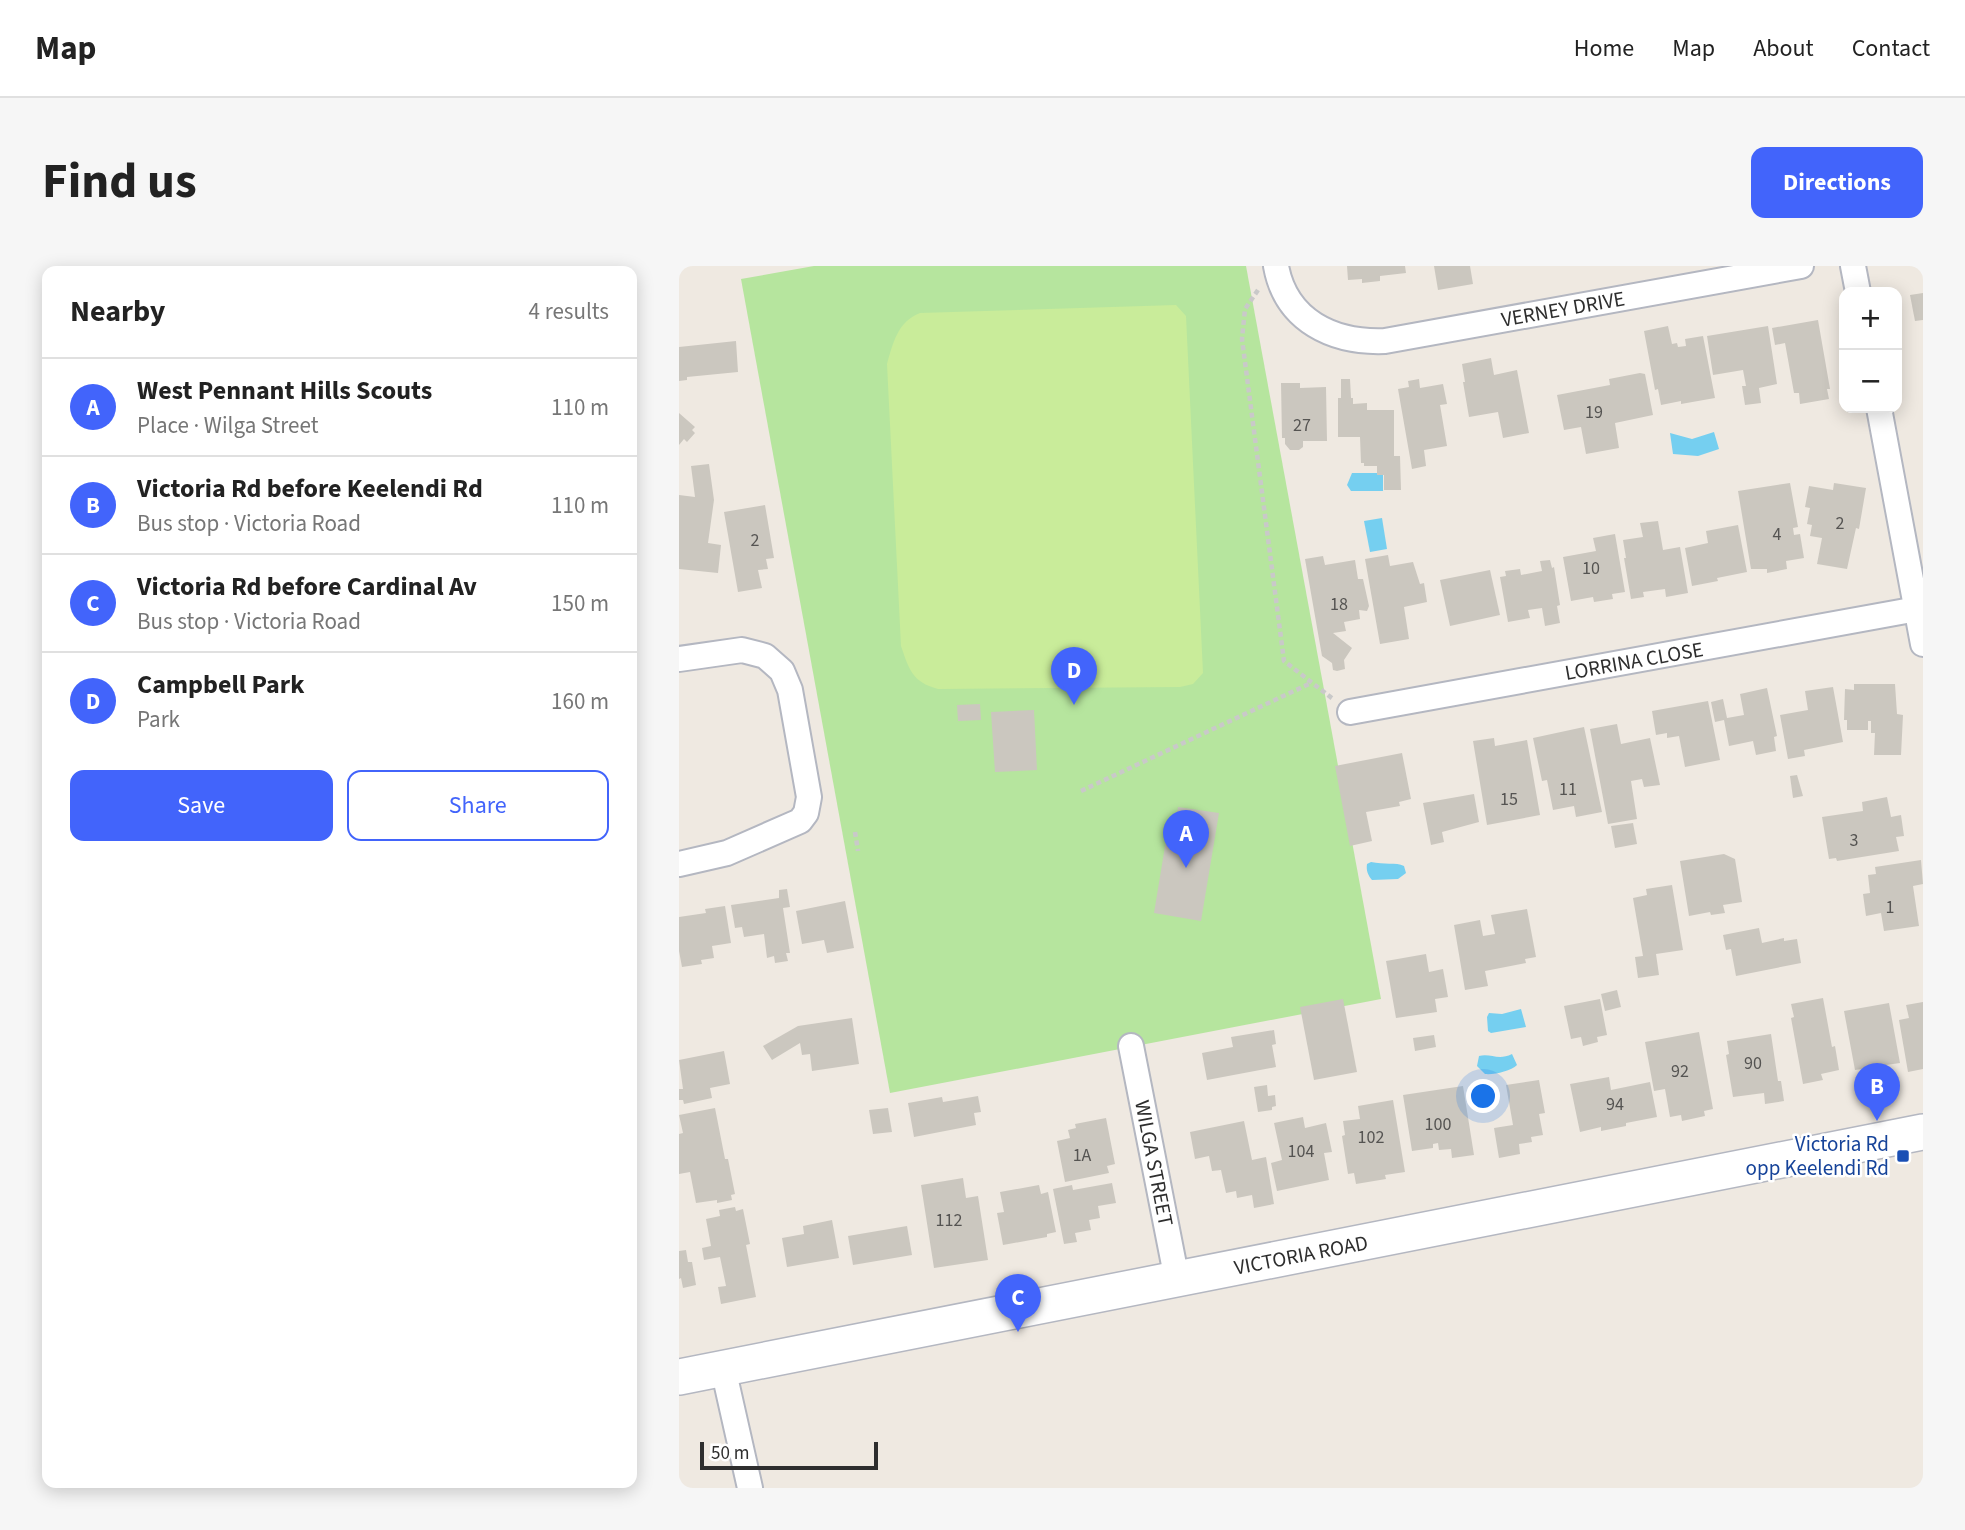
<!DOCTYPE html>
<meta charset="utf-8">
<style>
body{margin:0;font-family:"Source Sans 3",sans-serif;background:#f6f6f6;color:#222}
.controls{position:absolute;right:21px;top:21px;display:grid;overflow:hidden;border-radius:14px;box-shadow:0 4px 18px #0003}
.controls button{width:63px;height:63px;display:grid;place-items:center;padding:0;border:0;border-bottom:2px solid #e0e0e0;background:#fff;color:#222;font:35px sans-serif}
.scale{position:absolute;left:21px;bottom:18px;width:178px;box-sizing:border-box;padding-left:7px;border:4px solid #2e2e2e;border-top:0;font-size:19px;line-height:24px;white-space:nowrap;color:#2e2e2e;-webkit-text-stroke:5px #fff;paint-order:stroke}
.you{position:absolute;left:805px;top:831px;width:24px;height:24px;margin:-18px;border:5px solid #fff;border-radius:50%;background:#1a73e8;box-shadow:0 0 0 10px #1a73e833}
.badge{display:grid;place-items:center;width:46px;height:46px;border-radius:50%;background:#4264fb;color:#fff;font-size:23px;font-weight:700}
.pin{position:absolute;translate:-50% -58px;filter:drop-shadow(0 2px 4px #0008)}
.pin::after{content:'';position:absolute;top:37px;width:24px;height:21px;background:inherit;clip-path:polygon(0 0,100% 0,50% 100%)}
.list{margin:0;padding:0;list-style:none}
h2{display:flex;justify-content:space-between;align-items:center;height:91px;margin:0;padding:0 28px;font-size:30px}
h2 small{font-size:23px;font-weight:400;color:#767676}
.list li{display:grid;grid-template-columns:46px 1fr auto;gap:21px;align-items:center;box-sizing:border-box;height:98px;padding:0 28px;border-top:2px solid #e0e0e0}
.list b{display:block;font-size:26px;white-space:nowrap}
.list p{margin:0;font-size:23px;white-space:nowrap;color:#767676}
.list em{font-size:23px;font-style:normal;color:#767676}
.actions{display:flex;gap:14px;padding:21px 28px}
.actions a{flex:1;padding:16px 0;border:2px solid #4264fb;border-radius:14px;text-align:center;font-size:24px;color:#4264fb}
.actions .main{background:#4264fb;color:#fff}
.map{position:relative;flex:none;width:1244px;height:1222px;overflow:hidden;border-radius:14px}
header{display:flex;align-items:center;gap:42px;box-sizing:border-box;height:98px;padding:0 35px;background:#fff;border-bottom:2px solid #e0e0e0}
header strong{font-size:33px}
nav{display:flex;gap:38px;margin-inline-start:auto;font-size:24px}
.intro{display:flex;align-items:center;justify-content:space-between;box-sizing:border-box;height:168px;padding:0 42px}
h1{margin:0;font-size:49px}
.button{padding:18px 32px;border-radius:14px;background:#4264fb;color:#fff;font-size:24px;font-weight:700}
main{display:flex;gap:42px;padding:0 42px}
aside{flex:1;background:#fff;border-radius:14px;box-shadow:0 4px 18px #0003}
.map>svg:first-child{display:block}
</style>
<header>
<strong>Map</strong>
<nav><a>Home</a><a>Map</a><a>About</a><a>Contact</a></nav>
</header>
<div class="intro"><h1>Find us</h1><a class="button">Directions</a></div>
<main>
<aside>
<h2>Nearby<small>4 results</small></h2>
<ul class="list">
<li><span class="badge">A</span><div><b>West Pennant Hills Scouts</b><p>Place · Wilga Street</p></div><em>110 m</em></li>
<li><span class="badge">B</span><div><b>Victoria Rd before Keelendi Rd</b><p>Bus stop · Victoria Road</p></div><em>110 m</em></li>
<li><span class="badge">C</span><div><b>Victoria Rd before Cardinal Av</b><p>Bus stop · Victoria Road</p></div><em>150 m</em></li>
<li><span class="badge">D</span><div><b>Campbell Park</b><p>Park</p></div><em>160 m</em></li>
</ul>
<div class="actions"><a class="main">Save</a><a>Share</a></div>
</aside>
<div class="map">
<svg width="1244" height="1222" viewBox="0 0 1244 1222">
<rect width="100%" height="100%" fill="#efe9e1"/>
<path fill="#b6e59e" d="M135,0h432l135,733 -491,94 -149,-814z"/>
<path fill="#c9ec9a" d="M497,39l10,11 17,357 -10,11 -13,3 -242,2c-26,-7 -29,-20 -37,-43l-14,-282c6,-21 11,-43 33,-51z"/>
<g fill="#75cff0">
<path d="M1035,166l5,17 -21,7 -25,-2 -3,-21 22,6z"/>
<path d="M673,207h31v18h-32l-4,-6z"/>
<path d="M703,252l5,31 -17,3 -6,-31z"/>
<path d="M692,596c13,3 25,0 33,4l2,7 -8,6 -26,1c-4,-5 -6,-9 -5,-16z"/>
<path d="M842,743l5,18 -35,6 -3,-2 -1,-14 2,-4 13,1z"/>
<path d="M833,788l5,11c-6,6 -23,10 -32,9l-8,-8 2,-10c12,-3 19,5 33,-2z"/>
</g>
<g fill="#cbc7bf">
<path d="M668,0h58l1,7 -26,3v5l-18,2v-4l-14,1z"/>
<path d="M755,0h36l3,18 -35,6z"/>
<path d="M1244,27v27l-8,1 -5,-26z"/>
<path d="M1139,54l12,69h-3l2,10 -29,5 -1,-11h-5l-9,-50 -10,2 -3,-17z"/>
<path d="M989,60l4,18 5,-1 1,4 8,-1 -1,-7 18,-3 12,62 -34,6v-3l-20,4 -3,-16 -3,1 -11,-59z"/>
<path d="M1089,60l9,58 -18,4 2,15 -16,2 -3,-19h4l-3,-16 -30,5 -6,-39z"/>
<path d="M57,75l2,31 -51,5v3l-8,1v-34z"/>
<path d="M812,92l3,17 23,-5 12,63 -26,5 -5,-26 -29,5 -6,-35h2l-3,-18z"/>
<path d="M961,107l5,1 8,41 -38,8 4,25 -33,6 -5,-27 -17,3 -7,-35 53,-10 -1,-6z"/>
<path d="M662,113h9l1,19h2v6l14,-1v7h27v46h6l1,34h-17v-15h-7v-9h-13v-3h-3l-1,-26h-22v-39h3z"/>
<path d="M740,113l1,9 23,-4 4,20 -7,1 7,41 -23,4 2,16 -14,3 -14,-80 11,-2 -1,-6z"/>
<path d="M602,117h19v5l26,-1 1,54h-24v6l-4,3h-9l-5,-6v-6h-3z"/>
<path d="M0,147l16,14 -3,3 3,3 -8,9 -3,-3 -5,6z"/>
<path d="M30,198l5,36 -6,43 13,2 -3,28 -39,-4v-74l16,2 -4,-31z"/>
<path d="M1111,217l8,44 -5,1 1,7 6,-1 4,24 -18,3 1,8 -20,4v-4h-16l-13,-78z"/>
<path d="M1155,217l32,5 -7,41 -3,-1 -9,41 -30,-5 5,-26 -12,-2 2,-11 -5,-1 3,-16 -5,-1 4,-21 24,4z"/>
<path d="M86,239l9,53 -8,1 2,10 -10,1 4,18 -24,4 -14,-80z"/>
<path d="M979,255l5,29 17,-3 8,46 -22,4 -1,-8 -22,3 1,5 -13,2 -7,-41h2l-3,-18 20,-3 -3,-14z"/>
<path d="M1059,259l9,47 -30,6 1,3 -26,5 -7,-38 23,-5 -2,-12z"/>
<path d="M936,268l10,58 -13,2 1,5 -19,3 -1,-5 -22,4 -8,-44 33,-6 -3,-13z"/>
<path d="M709,289l2,11 23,-4 7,22 4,-1 3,19 -23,5 5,32 -29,5 -15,-85z"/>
<path d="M644,290l2,9 30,-5 3,19h5l6,27 -2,5 -8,-1 1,9 -16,3 2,9 -13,2 19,15 -8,12 1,9 -8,2 -4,-1 -1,-7 -10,-7 -17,-97z"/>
<path d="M871,294l2,8 2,-1 6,38 -3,1 3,17 -15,3 -3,-18 -14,2 2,8 -22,4 -8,-45 6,-1 -1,-5 15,-2 1,6 21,-4 -2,-10z"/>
<path d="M811,304l10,45 -50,11 -10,-46z"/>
<path d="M1175,418h41l2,30 6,1 -2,40h-27l1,-22h-4v-12h-3v9h-21v-10h-3l1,-31 9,1z"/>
<path d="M1154,421l10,55 -39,8 1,6 -17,3 -8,-44 28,-5 -3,-19z"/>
<path d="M1088,422l10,48 -3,1 2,14 -20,4 -3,-14 -24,5 -5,-26 -9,2 -4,-20 12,-3 4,19 17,-3 -4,-21z"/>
<path d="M1029,435l12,59 -35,7 -6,-31 -12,2v-5l-11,2 -4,-24z"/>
<path d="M301,438l1,16 -23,1 -1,-16z"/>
<path d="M355,444l3,60 -42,2 -4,-60z"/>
<path d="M938,458l4,20 29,-6 10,47 -16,2 -2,-8 -11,2 6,38 -29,5 -18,-95z"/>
<path d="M905,461l18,85 -26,5 -2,-11 -21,4 -6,-30 -5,1 -9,-43z"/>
<path d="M815,472l1,8 32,-6 13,75 -53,10 -14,-84z"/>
<path d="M723,487l9,46 -12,3 1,4 -34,6 6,29 -22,5 -15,-80z"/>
<path d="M1118,509l6,21 -10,2 -3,-22z"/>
<path d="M795,528l5,28 -37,10 2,10 -13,3 -8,-42z"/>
<path d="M1208,531l4,20 10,-2 3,21 -8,1 3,14 -62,10 -1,-3 -7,1 -7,-42 41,-6 -1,-9z"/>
<path d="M499,541l41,6 -18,108 -47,-8 15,-91 6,1z"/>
<path d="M954,557l4,21 -22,4 -4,-22z"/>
<path d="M1045,588l11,5 7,43 -19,3 2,8 -14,2 -1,-3 -21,4 -9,-55z"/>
<path d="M1242,594l2,24 -10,2 6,40 -35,5 -3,-18 -15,3 -3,-22 7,-1 -2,-18 8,-1 -1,-7z"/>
<path d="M993,619l11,65 -27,4 3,21 -21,3 -3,-21 8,-1 -10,-58 14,-3 -1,-6z"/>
<path d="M108,623l3,18 -7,1 7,45h-4l2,8 -13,2 -1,-7 -7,2 -3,-24 -20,3 -2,-10 -7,1 -4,-23 48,-7v-8z"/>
<path d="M166,635l9,47 -27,5 -3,-13 -22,4 -6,-33z"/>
<path d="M46,640l6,37 -19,3 2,12 -13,2 1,4 -20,3 -3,-16v-34l27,-4 -1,-4z"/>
<path d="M848,643l9,48 -11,2 1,4 -41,8 3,15 -23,4 -11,-65 26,-5 3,16 12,-2 -4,-19z"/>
<path d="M1080,662l3,15 22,-5v3l13,-2 4,24 -65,13 -5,-27 -5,1 -3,-15z"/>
<path d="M747,688l3,18 14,-3 5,28 -13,2 2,13 -41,6 -10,-57z"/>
<path d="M938,724l4,17 -16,4 -4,-17z"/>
<path d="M1144,732l9,49 3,-1 4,24 -18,4 2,6 -20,4 -12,-66 3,-1 -3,-13z"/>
<path d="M664,733l14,73 -43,8 -14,-73z"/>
<path d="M921,733l7,36 -10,2 1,5 -15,4 -2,-9 -10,2 -7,-33z"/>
<path d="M1244,736v67l-15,3 -9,-52 10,-2 -3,-13z"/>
<path d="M1210,737l11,60 -14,2 2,11 -18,3 -2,-11 -13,2 -11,-59z"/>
<path d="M173,752l7,46 -47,7 -2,-17 -8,1 -2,-12 -28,17 -9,-14 35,-20z"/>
<path d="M595,764l2,14 -4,1 4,22 -69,13 -5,-27 31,-6 -2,-10z"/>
<path d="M1020,766l14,77 -9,2 1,5 -23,5 -1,-6 -11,2 -5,-28 -11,2 -9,-49z"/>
<path d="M1092,768l7,47h3l3,20 -19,3 -1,-11 -31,4 -7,-42 3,-1 -2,-13z"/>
<path d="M755,769l2,12 -21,4 -2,-13z"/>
<path d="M45,785l6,33 -20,4 2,10 -28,6 -1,-4h-4v-11h4l-4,-29z"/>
<path d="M930,811l2,13 39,-8 7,35 -31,6v3l-25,5v-4l-21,5 -10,-48z"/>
<path d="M860,814l6,33 -6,1 4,21 -12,2 1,5 -13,2 1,10 -21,4 -5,-30 19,-3 -7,-40z"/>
<path d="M588,819l1,11 7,-1 1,11 -4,1v3l-14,2 -4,-25z"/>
<path d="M784,820l11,69 -22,3 -1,-9 -12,1 -1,-7 -5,1v4l-21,3 -9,-56z"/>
<path d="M299,830l3,16 -7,1 2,12 -62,12 -6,-34 34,-6 1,5z"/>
<path d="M714,834l12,72 -20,3 1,4 -30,5 -2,-11 -6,1 -6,-38 3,-1 -2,-14 17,-2 -2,-13z"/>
<path d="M36,842l10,51h3l7,35 -4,1 1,5 -15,3v-3l-21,3 -6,-31 -11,2v-40l4,-1 -4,-18z"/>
<path d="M209,842l4,24 -19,2 -4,-24z"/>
<path d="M624,851l2,11 21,-5 6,29 -8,1 5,27 -52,11 -6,-28 11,-3 -8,-37z"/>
<path d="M427,852l9,46 -8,2 2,7 -44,9 -8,-41 13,-3 -2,-8 8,-2 -1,-4z"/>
<path d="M565,855l8,39 14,-3 8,47 -20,4 -2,-13 -15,3 -1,-7 -10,2 -5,-23 -9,1 -3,-15 -14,3 -5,-27z"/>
<path d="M284,912l3,20 12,-2 10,64 -54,8 -13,-83z"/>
<path d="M433,917l4,20 -18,3 2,12 -11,2 2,10 -16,3 2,9 -13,2 -11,-55 19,-4 1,5z"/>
<path d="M360,919l2,9 7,-2 8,40 -9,2v3l-44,8 -6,-32 7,-1 -4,-20z"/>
<path d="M56,941l1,4 7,-2 7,35 -4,1 10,52 -35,7 -3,-17 8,-1 -6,-29 -16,3 -2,-12 9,-2 -5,-27 14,-3 -1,-6z"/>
<path d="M153,954l7,38 -52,9 -5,-29 22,-4 -1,-8z"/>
<path d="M228,960l5,29 -59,10 -5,-29z"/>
<path d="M7,984l2,12h4l4,23 -13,3 -2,-10 -2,1v-28z"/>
</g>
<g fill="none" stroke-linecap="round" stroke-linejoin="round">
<defs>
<g id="street">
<path d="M597,0c10,55 57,77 109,75l416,-75"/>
<path d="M1174,0l5,26"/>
<path d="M1200,142l44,236"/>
<path d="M0,393l63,-9 23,6 17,15 8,19 19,107 -3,16 -6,8 -73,32 -48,11"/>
<path d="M671,446l567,-103"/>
<path d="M452,780l46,234"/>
<path d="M44,1102l27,120"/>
</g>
<path id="secondary" d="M0,1111l1244,-245"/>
</defs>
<use href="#street" stroke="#b4b7c1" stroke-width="28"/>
<use href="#secondary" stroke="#b4b7c1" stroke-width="38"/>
<g stroke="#c9c9c9" stroke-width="4.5" stroke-dasharray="5 3.5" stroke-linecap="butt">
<path d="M579,24l-13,19 -3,30 42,322 49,38"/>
<path d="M402,525l230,-108"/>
<path d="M176,566l3,19"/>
</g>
<use href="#street" stroke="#fff" stroke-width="24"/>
<use href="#secondary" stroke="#fff" stroke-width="35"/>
</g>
<rect fill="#1a4fb4" stroke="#fff" stroke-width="2.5" x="1217" y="883" width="14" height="14" rx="3.5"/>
<g text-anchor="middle" stroke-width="5" stroke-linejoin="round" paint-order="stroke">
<g font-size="18" fill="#555452">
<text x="915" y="152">19</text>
<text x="623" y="165">27</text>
<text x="1161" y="263">2</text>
<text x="1098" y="274">4</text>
<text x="76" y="280">2</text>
<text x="912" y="308">10</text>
<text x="660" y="344">18</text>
<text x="889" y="529">11</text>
<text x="830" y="539">15</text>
<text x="1175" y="580">3</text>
<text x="1211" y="647">1</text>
<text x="1074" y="803">90</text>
<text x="1001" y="811">92</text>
<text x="936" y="844">94</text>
<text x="759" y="864">100</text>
<text x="692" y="877">102</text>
<text x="622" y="891">104</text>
<text x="403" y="895">1A</text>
<text x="270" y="960">112</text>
</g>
<g font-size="21" fill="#2e2e2e" stroke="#fff">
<text transform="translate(884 43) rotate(-10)" y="7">VERNEY DRIVE</text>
<text transform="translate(955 395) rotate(-10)" y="7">LORRINA CLOSE</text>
<text transform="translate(475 897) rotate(79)" y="7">WILGA STREET</text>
<text transform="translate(622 989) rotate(-11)" y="7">VICTORIA ROAD</text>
</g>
<g font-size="21" fill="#164399" stroke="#fff" text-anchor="end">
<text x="1210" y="885">Victoria Rd<tspan x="1210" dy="24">opp Keelendi Rd</tspan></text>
</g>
</g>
</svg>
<div class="controls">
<button>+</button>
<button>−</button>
</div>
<div class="scale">50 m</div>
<div class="you"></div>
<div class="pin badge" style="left:507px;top:602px">A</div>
<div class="pin badge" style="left:1198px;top:855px">B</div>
<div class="pin badge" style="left:339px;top:1066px">C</div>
<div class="pin badge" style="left:395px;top:439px">D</div>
</div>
</main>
